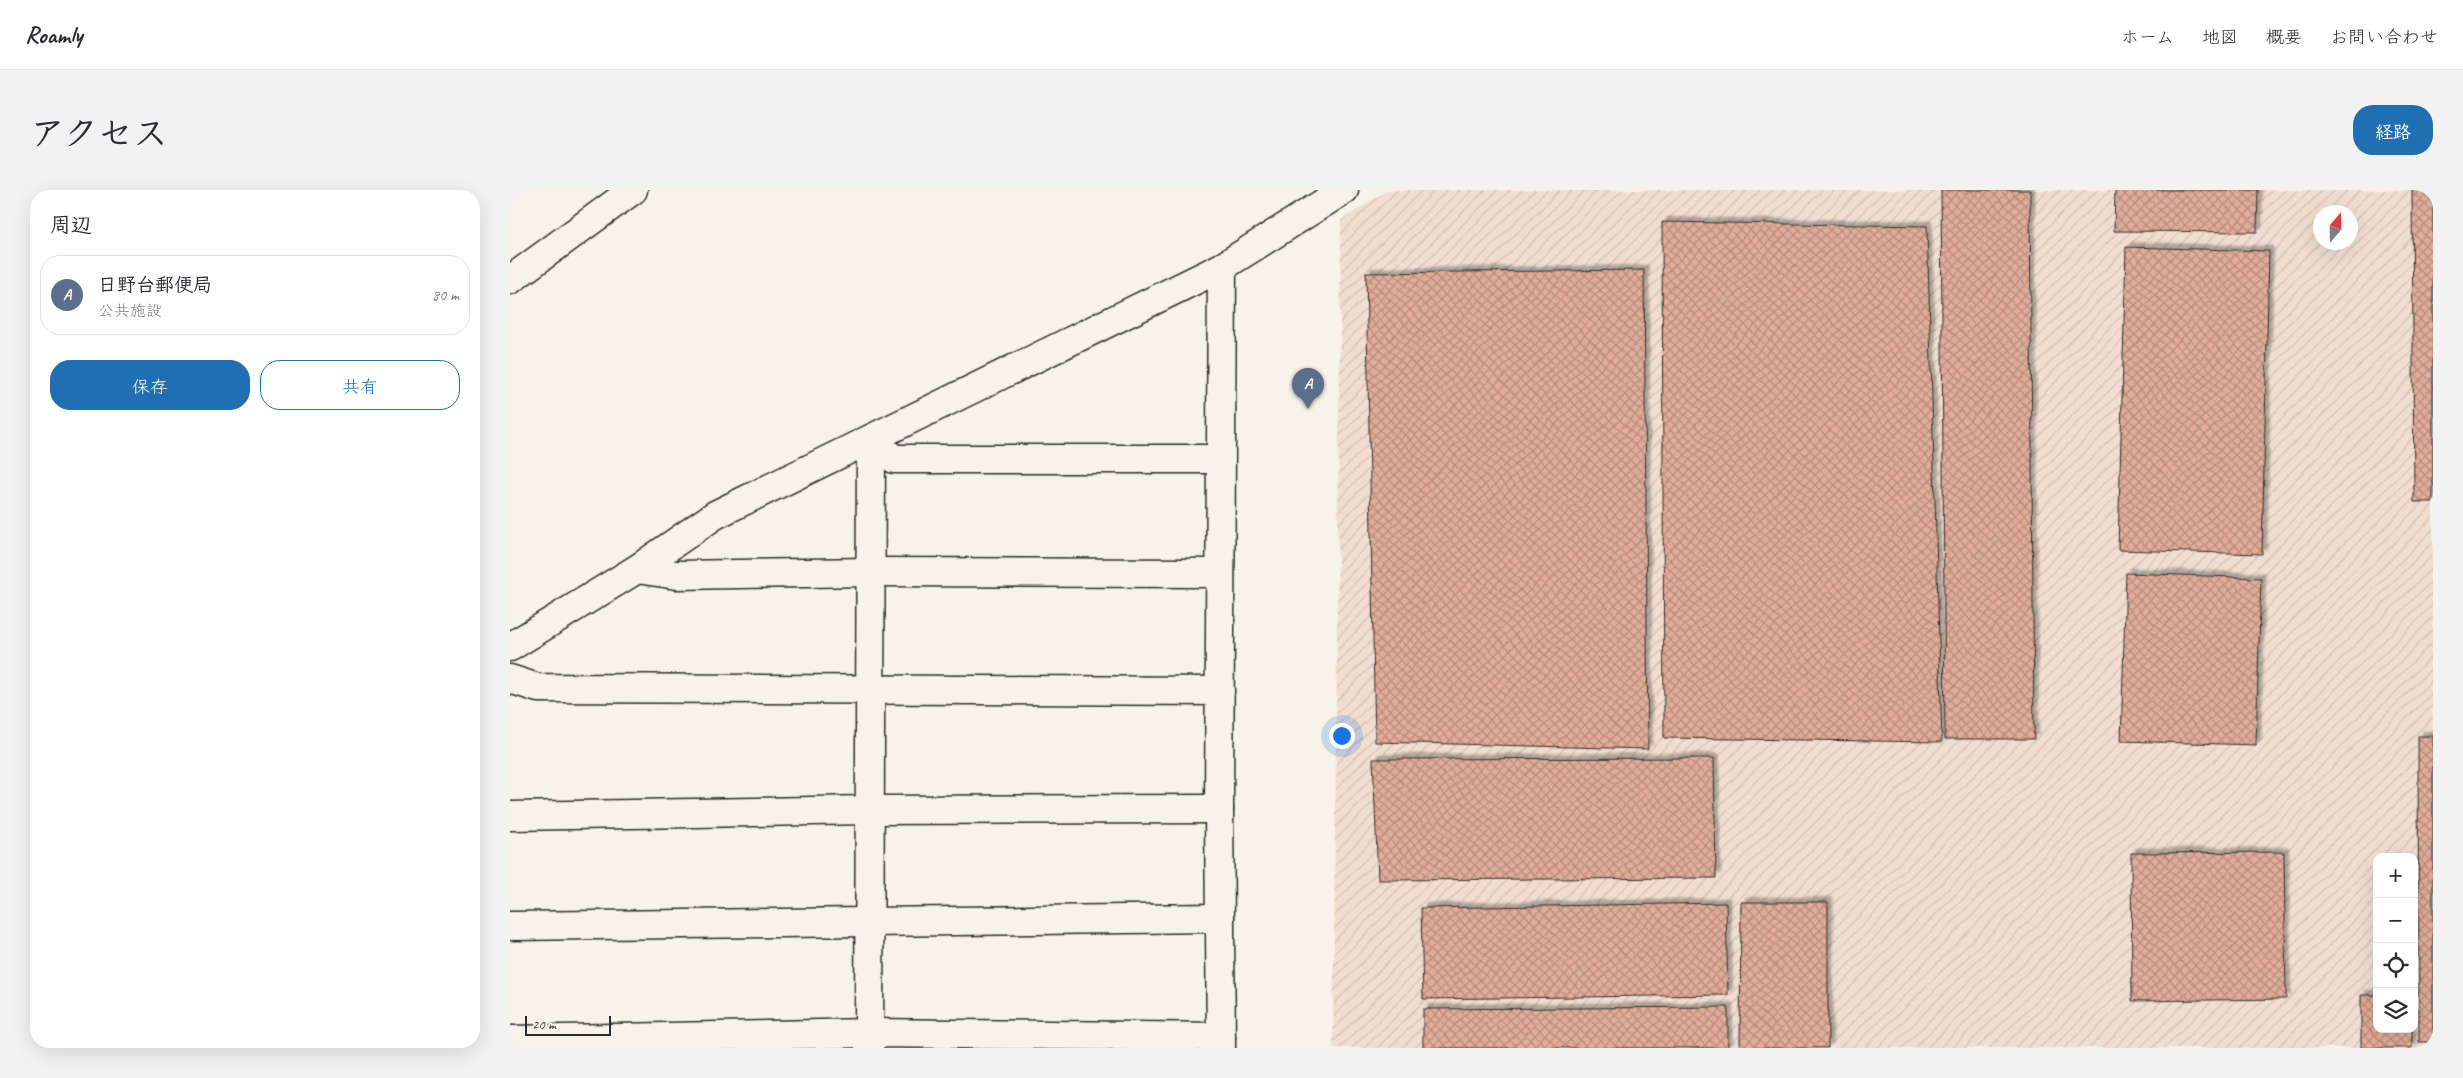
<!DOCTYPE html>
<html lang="ja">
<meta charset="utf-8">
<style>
body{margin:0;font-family:Caveat,"Klee One",sans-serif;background:#f2f2f3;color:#2b2b33}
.controls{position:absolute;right:15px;bottom:15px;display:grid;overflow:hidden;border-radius:10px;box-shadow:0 5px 20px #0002}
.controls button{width:45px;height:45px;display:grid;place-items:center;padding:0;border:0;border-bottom:1px solid #e1e1e2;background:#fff;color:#2b2b33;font:25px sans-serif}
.compass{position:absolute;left:1803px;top:15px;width:45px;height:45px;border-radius:50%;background:#fff;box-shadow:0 5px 20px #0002;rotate:20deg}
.scale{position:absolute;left:15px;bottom:12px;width:86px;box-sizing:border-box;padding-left:5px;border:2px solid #2b2b2b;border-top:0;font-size:14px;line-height:18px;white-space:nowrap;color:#2b2b2b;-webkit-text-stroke:4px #f7f3e8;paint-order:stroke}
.you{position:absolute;left:831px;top:545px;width:18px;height:18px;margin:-12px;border:4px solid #fff;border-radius:50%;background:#1a73e8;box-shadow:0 0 0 8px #1a73e833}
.badge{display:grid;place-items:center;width:32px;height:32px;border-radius:50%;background:#1f6fb2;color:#fff;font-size:16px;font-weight:700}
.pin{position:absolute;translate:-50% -41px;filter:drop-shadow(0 1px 2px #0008)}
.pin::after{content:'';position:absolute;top:26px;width:18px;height:15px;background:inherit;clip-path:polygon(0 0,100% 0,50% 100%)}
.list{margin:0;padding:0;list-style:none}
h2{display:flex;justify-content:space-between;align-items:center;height:65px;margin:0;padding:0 20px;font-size:21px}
h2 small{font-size:16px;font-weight:400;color:#7c7c81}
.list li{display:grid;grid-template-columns:32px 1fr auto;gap:15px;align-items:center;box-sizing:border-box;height:80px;margin:0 10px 10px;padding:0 10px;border:1px solid #e1e1e2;border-radius:20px}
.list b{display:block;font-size:19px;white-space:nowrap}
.list p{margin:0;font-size:16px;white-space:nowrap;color:#7c7c81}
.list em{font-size:16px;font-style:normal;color:#7c7c81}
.actions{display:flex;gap:10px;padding:15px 20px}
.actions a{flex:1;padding:11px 0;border:1px solid #1f6fb2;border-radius:20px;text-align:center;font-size:18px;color:#1f6fb2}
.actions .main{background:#1f6fb2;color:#fff}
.icon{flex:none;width:28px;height:28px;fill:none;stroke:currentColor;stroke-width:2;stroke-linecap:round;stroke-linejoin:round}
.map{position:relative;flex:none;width:1923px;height:858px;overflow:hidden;border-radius:20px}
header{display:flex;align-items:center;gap:30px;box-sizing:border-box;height:70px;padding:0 25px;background:#fff;border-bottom:1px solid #e1e1e2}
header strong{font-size:24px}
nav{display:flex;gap:28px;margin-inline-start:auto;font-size:18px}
.intro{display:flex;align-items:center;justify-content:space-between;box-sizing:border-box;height:120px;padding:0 30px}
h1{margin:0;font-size:35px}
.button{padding:12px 22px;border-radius:20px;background:#1f6fb2;color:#fff;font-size:18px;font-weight:700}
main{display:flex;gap:30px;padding:0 30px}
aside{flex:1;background:#fff;border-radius:20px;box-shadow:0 5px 20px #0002}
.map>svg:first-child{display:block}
</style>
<header>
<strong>Roamly</strong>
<nav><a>ホーム</a><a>地図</a><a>概要</a><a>お問い合わせ</a></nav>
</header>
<div class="intro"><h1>アクセス</h1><a class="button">経路</a></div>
<main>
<aside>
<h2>周辺<small></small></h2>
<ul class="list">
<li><span class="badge" style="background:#5c6f8a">A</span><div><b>日野台郵便局</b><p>公共施設</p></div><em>80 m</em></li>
</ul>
<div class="actions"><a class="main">保存</a><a>共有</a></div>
</aside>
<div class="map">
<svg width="1923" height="858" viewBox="0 0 1923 858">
<defs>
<pattern id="industrial-furrows" width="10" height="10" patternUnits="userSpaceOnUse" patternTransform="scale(1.25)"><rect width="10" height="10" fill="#f1ded0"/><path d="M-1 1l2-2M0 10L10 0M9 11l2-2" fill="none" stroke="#cfbfb3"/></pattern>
<pattern id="building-cross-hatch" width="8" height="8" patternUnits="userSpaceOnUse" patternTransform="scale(1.25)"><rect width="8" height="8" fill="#e2ac98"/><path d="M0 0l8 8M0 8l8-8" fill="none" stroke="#b78c7c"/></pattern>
<filter id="shadow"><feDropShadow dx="4.5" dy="-4.5" stdDeviation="1" flood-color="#0004"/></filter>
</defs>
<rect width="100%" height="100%" fill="#f7f3e8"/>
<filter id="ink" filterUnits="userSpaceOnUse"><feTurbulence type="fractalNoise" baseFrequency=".02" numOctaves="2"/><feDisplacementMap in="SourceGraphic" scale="10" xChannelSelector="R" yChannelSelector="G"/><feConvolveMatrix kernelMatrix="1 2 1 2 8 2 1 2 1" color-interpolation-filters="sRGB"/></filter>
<g filter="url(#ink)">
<path fill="url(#industrial-furrows)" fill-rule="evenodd" d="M878,0h1045v858h-1100l8,-828zM1810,22h30v30h-30zM1867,667h37v172h-37z"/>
<g fill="url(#building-cross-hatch)" stroke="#2b2b2b" filter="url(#shadow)">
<path d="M1431,0h89l4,549h-89z"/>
<path d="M1605,0h143l-1,42 -143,-1z"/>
<path d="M1902,0h21v312h-19z"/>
<path d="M1152,32l265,4 15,516 -278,-4z"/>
<path d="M1616,57l143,4 -7,303 -144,-4z"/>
<path d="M1134,80l4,479 -273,-7 -9,-469z"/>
<path d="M1616,383l135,5 -5,167 -135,-4z"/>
<path d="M1908,546h15v306h-14z"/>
<path d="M1204,568l2,120 -338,2 -5,-121z"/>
<path d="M1774,662l2,147 -154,2 -1,-148z"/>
<path d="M1231,712h87v146h-88z"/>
<path d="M1216,713l2,92 -305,4 -2,-91z"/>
<path d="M1851,805h16v34h35v19h-51z"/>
<path d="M1218,817v41h-305v-39z"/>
</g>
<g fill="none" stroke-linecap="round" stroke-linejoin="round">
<defs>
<g id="minor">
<path d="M0,90l123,-90"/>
<path d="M361,249l23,20h326"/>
<path d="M127,379l40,6 193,-3 350,1"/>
<path d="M0,457l127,-78 78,-54 507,-248 122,-77"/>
<path d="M0,489l28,9 682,3"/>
<path d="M0,626l359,-6 350,-1"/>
<path d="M0,736l710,-8"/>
<path d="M0,850l360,-7 351,4"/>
<path d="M359,858l2,-609"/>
<path d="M711,858l-2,-239 3,-542"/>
</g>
</defs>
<use href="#minor" stroke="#2b2b2b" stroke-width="31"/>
<use href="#minor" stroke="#f7f3e8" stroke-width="28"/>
</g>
</g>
</svg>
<div class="controls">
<button>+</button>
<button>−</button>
<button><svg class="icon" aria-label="locate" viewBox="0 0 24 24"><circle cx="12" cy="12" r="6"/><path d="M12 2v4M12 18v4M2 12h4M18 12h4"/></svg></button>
<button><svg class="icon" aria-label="layers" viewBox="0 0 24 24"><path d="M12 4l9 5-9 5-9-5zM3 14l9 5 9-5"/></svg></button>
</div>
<svg class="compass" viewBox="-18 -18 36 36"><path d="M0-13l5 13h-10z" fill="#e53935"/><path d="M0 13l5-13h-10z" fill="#7c7c81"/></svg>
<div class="scale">20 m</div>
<div class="you"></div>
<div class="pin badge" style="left:798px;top:219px;background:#5c6f8a">A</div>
</div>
</main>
